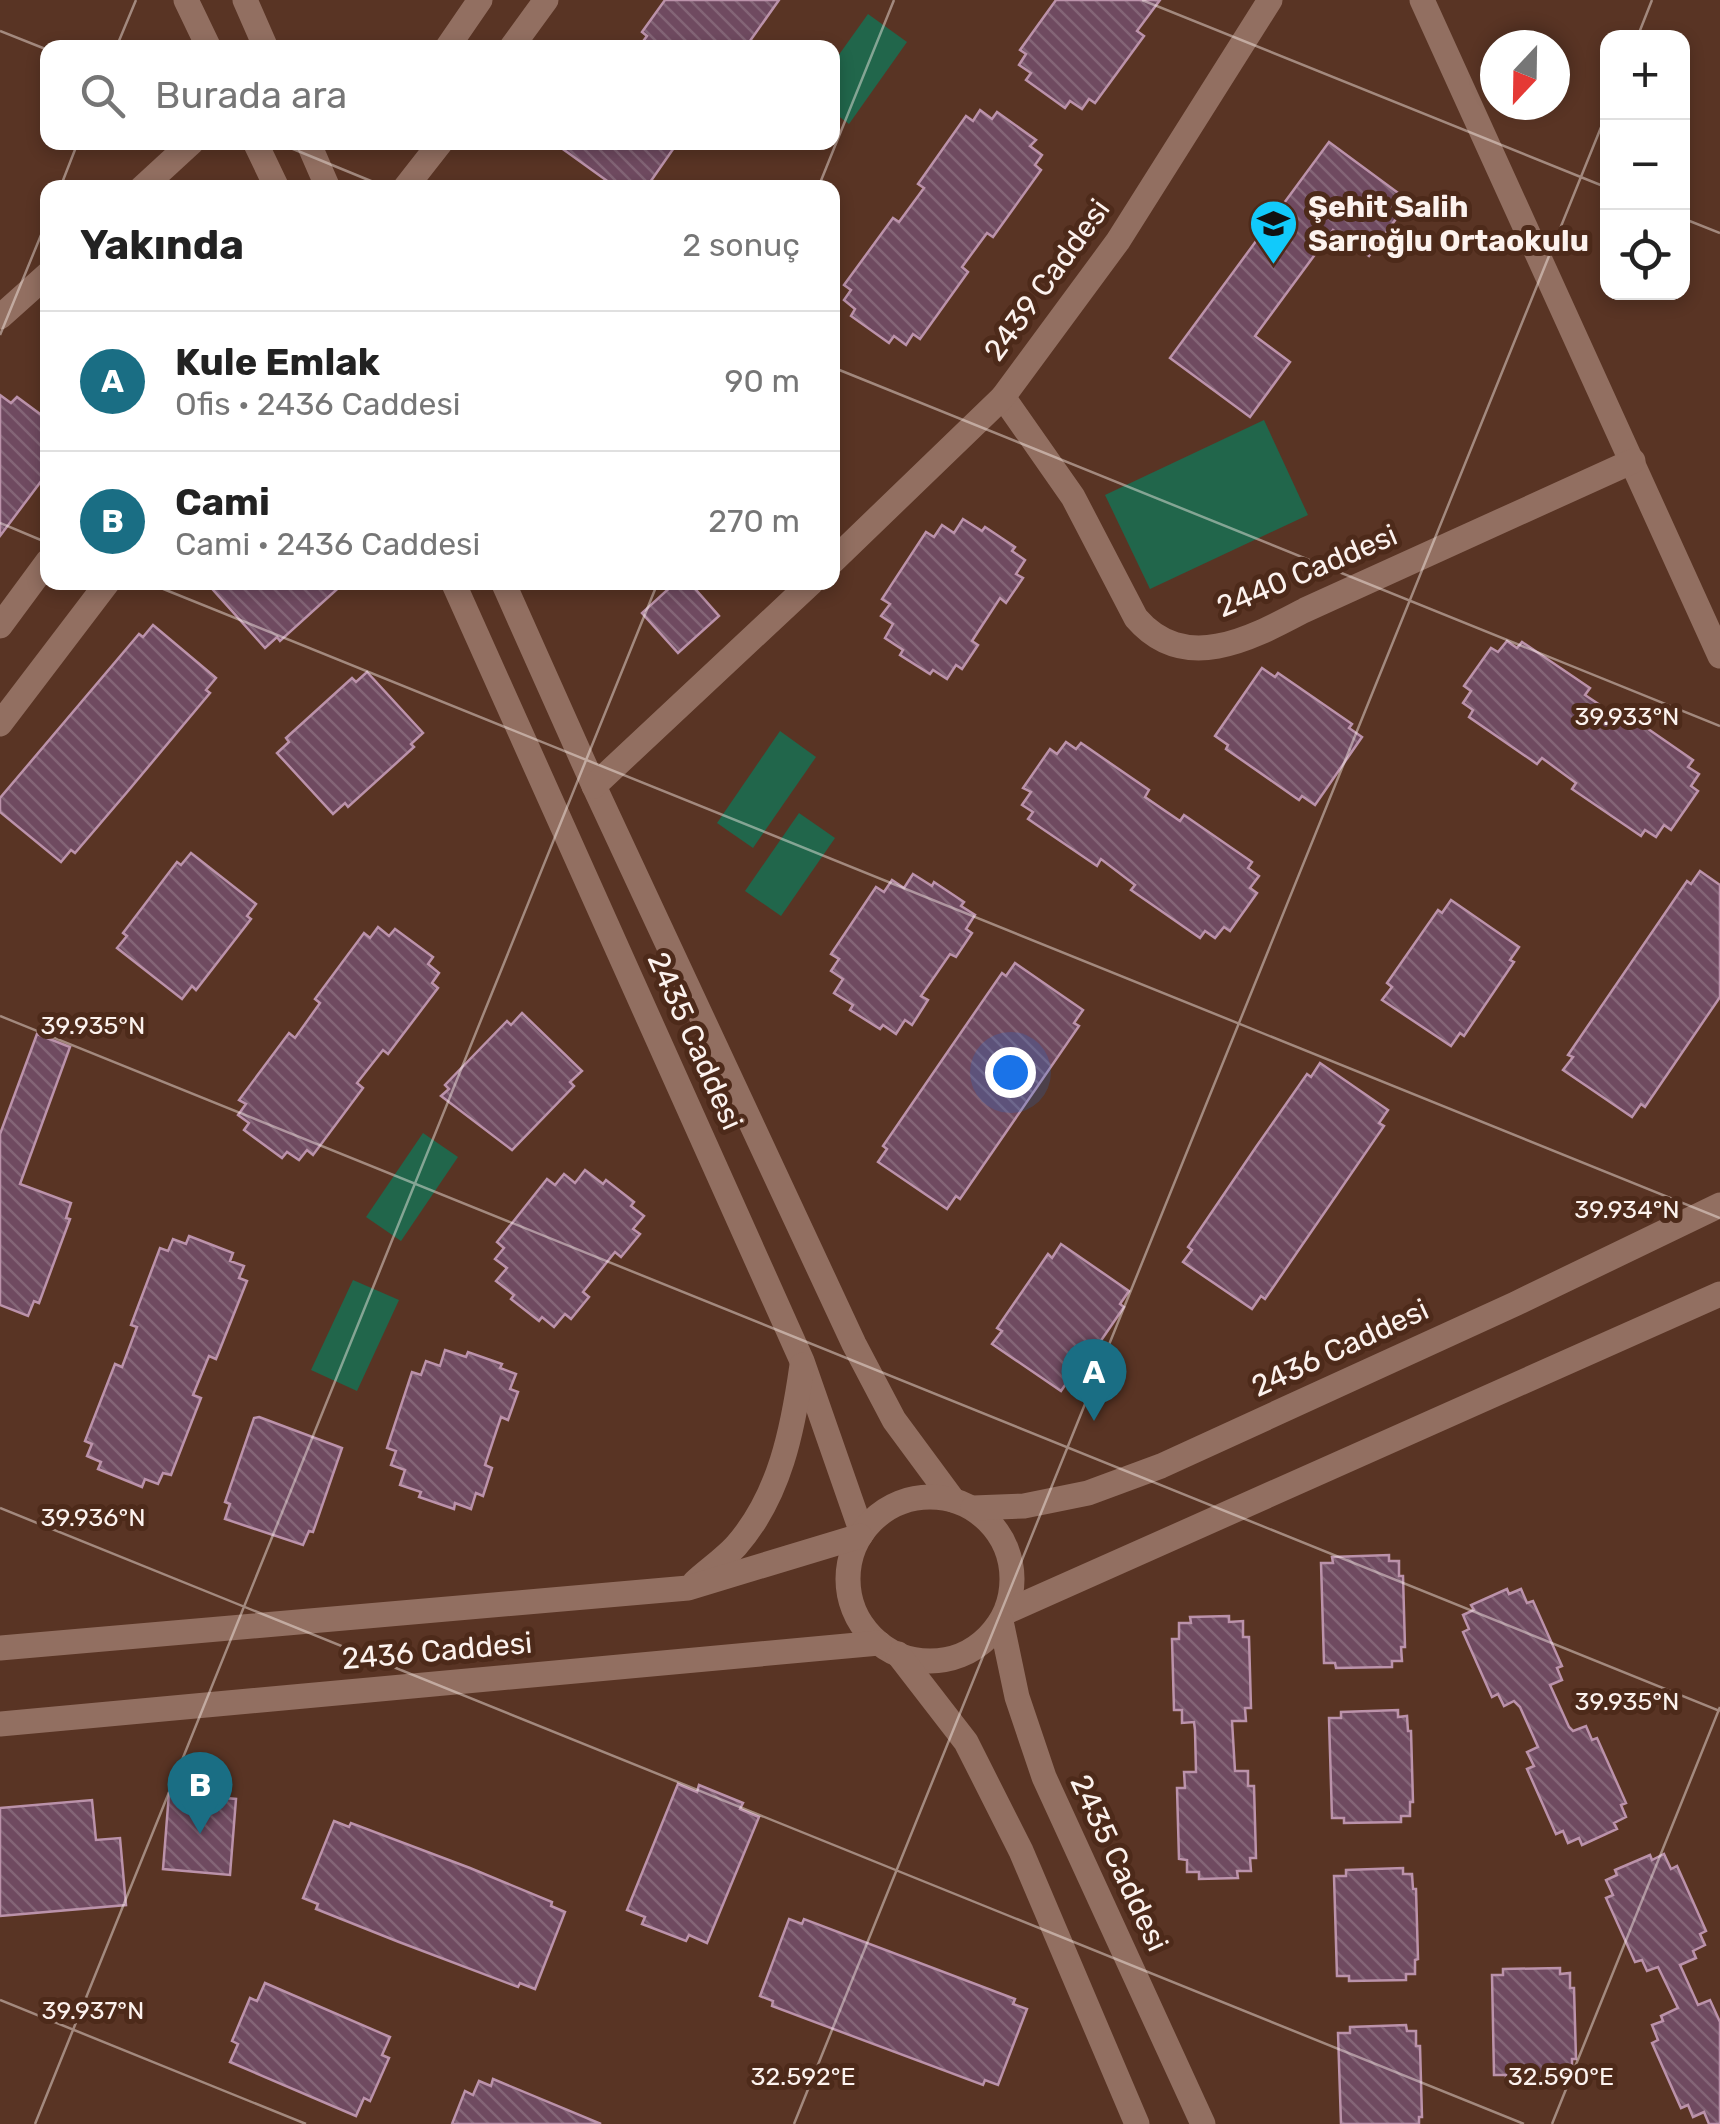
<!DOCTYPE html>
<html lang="tr">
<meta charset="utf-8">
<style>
body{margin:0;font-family:Rubik,sans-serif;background:#f2f2f2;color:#222}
.controls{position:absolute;right:30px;top:30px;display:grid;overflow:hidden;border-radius:20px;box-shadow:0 5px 15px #0003}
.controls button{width:90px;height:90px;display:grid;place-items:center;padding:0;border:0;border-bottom:2px solid #e0e0e0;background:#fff;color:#222;font:50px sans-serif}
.compass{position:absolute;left:1480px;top:30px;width:90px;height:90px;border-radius:50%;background:#fff;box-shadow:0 5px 15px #0003;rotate:202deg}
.you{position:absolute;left:1010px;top:1072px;width:35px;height:35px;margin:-25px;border:8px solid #fff;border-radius:50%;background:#1a73e8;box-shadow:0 0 0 15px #1a73e833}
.badge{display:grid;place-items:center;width:65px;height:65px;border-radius:50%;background:#1a6e84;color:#fff;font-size:32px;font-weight:700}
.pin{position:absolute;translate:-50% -82px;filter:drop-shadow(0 2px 5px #0008)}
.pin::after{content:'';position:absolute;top:52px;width:35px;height:30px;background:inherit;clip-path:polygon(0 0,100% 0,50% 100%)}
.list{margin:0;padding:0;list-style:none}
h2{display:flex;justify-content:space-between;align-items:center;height:130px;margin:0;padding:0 40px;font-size:42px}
h2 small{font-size:32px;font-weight:400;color:#767676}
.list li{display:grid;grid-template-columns:65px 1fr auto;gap:30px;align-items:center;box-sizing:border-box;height:140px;padding:0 40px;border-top:2px solid #e0e0e0}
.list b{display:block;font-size:38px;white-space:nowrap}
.list p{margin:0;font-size:32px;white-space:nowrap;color:#767676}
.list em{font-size:32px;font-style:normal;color:#767676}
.icon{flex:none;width:55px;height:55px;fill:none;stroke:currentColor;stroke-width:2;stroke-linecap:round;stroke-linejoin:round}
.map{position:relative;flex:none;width:1720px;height:2124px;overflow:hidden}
.search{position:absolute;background:#fff;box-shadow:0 5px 15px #0003;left:40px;top:40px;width:800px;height:110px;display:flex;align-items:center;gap:25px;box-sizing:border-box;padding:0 35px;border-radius:20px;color:#767676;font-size:38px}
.panel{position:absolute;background:#fff;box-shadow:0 5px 15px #0003;left:40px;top:180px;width:800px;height:410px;border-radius:20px}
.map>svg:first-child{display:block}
</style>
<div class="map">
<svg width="1720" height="2124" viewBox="0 0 1720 2124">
<defs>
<pattern id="building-back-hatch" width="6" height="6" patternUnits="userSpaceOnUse" patternTransform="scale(2.5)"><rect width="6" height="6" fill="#6f4a60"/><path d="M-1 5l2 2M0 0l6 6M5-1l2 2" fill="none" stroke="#846577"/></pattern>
</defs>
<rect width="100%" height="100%" fill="#593424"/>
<g fill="#21664b">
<path d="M868,14l39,28 -58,82 -16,-12v-49z"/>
<path d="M1264,420l44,95 -158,74 -45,-94z"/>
<path d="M780,731l36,26 -63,91 -36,-25z"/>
<path d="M799,813l36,25 -54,78 -36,-25z"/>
<path d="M423,1133l35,24 -57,84 -35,-24z"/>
<path d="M353,1280l46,20 -42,91 -46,-21z"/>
</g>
<g fill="url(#building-back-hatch)" stroke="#bb92aa" stroke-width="2.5">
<path d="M665,0h114l-34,48h-107l9,-12 -5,-4z"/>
<path d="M1056,0h104l-23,31 7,5 -49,67 -6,-4 -7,10 -12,-8 -5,7 -39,-28 5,-7 -12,-8 7,-11 -6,-4z"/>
<path d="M980,110l12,9 5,-7 39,28 -6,6 12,9 -7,10 6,5 -48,67 -6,-4 -25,34 6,5 -48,67 -7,-5 -7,11 -12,-9 -5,7 -38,-27 4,-7 -11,-9 7,-10 -7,-5 49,-67 6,4 25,-34 -6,-4 48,-68 7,5z"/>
<path d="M553,142h125l-32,46h-29z"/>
<path d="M1329,142l80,59 -40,55 -36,-26 -78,106 35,26 -40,55 -80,-59z"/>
<path d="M0,395l11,8 6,-6 31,23v52l-48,64z"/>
<path d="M963,519l19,12 3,-4 30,20 -3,4 13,9 -9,14 7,4 -17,25 -6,-5 -28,43 6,4 -16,24 -6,-4 -9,14 -14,-9 -3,4 -30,-19 3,-5 -18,-12 8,-14 -12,-8 9,-12 -8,-5 44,-67 8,5 8,-12 12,8z"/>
<path d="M206,582h139l-65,59 -3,-4 -12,11z"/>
<path d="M676,582h13l30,34 -41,37 -36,-40z"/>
<path d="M153,625l63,53 -10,12 4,3 -82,98 -53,62 -4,-3 -10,12 -61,-50v-14l139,-164 4,3z"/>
<path d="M1507,641l10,7 5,-6 68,46 -5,7 36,24 4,-6 68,47 -5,7 11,7 -8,12 7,5 -27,39 -7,-5 -8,12 -11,-7 -4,6 -69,-47 4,-6 -34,-25 -5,6 -68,-47 4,-7 -10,-7 8,-12 -7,-5 27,-38 7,4z"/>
<path d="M1262,668l13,9 3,-4 74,51 -3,4 13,9 -47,68 -13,-9 -3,4 -73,-51 2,-4 -13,-9z"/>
<path d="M367,672l56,61 -12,11 3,3 -66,60 -3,-4 -12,11 -56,-61 12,-11 -3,-4 66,-60 4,4z"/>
<path d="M1066,742l10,7 5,-6 68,47 -4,7 35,24 4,-6 68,47 -4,6 11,8 -9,12 7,5 -27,38 -6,-4 -9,11 -10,-7 -5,7 -69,-48 4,-5 -34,-26 -4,7 -69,-47 5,-7 -11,-7 9,-13 -8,-4 27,-39 7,5z"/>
<path d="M191,853l65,51 -9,12 4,3 -55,71 -4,-4 -10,13 -65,-51 10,-12 -4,-3 54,-71 4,3z"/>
<path d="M1700,871l20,14v112l-75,110 -4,-3 -9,13 -69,-47 10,-13 -5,-2 119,-174 4,3z"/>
<path d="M913,874l19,12 2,-4 30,20 -3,4 14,9 -9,14 6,4 -16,24 -6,-3 -29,42 7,4 -16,25 -7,-5 -9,14 -13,-9 -3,4 -30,-19 3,-5 -19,-12 9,-14 -12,-8 8,-12 -8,-5 45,-67 8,5 8,-12 12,8z"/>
<path d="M1451,900l68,47 -9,13 4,2 -50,74 -4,-3 -9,13 -69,-46 10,-13 -5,-4 51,-73 4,3z"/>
<path d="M378,927l11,9 6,-7 38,28 -5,7 11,9 -7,10 6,5 -50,66 -5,-4 -26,33 6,5 -50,67 -6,-5 -8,10 -12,-8 -5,6 -38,-28 5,-7 -11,-8 8,-11 -7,-4 50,-67 6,5 25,-35 -5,-4 49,-66 6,5z"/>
<path d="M1015,963l68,47 -9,13 5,3 -119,173 -4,-3 -9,13 -69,-47 9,-13 -4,-3 68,-99 51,-74 4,3z"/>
<path d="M522,1013l60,58 -12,11 4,4 -62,64 -71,-54 8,-7 -4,-4 62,-64 4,4z"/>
<path d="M37,1034l33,13 -50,137 51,19 -5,15 4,1 -31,84 -5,-2 -6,15 -28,-11v-171z"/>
<path d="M1320,1063l68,47 -9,13 5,3 -119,173 -4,-3 -9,13 -69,-47 9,-12 -4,-3 68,-100 51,-73 4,3z"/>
<path d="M585,1170l18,14 3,-4 28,22 -3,4 13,10 -11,13 7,5 -19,23 -6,-5 -32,40 6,5 -18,22 -6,-5 -11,13 -12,-10 -3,4 -28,-22 3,-4 -18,-14 11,-13 -12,-9 9,-11 -7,-6 50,-63 8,6 9,-11 11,9z"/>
<path d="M189,1236l44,17 -3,8 14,5 -5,12 8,3 -31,78 -7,-3 -16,39 8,3 -30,77 -8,-2 -5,11 -13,-5 -3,8 -44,-18 3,-7 -14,-6 5,-12 -7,-3 30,-77 7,3 15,-40 -6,-2 29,-77 8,3 5,-12 13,5z"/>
<path d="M1061,1244l68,47 -9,13 4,3 -50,73 -4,-2 -9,13 -69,-47 10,-13 -5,-3 51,-74 4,4z"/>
<path d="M445,1350l21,7 2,-5 34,12 -2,4 16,6 -6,15 8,3 -10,28 -7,-3 -16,48 7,3 -9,28 -7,-3 -5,16 -16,-6 -1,6 -35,-12 2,-5 -21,-7 5,-15 -14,-5 5,-14 -9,-3 25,-76 9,3 5,-14 14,5z"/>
<path d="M259,1417l83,31 -29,84 -4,-1 -6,14 -78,-26 5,-15 -5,-2 29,-84z"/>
<path d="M1389,1555v6h10v15h4l2,71h-4l1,14h-10v6l-56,1 -1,-5h-11l-3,-100h12l-1,-6z"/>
<path d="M1507,1589l2,5 12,-5 6,14 6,-2 29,65 -5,2 5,12 -12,5 19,42 4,4 13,-5 6,14 5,-2 29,65 -5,2 5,12 -12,6 3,6 -35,16 -3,-7 -11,5 -5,-12 -7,3 -29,-65 7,-3 -7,-14 11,-5 -18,-40 -6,-6 -10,5 -6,-12 -6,3 -29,-65 6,-3 -6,-14 11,-5 -3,-5z"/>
<path d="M1229,1616v6l14,-1v16h6l2,71h-6l1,13h-14l3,50h13v15h6l2,72h-6l1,13h-14l1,7 -39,1v-7h-12v-12l-8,-1 -2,-71h8l-1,-16h12l-1,-42 -1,-8 -12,1v-13h-8l-2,-71h7v-16h12l-1,-6z"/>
<path d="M1398,1710v7l9,-1 1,15h3l2,71h-3v14h-9v6l-57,1v-5h-12l-3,-100h12v-6z"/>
<path d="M678,1784l19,8 2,-7 44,18 -3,6 19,8 -52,126 -18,-8 -3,6 -44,-17 3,-7 -18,-7z"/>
<path d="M169,1793l67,6 -6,76 -67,-6z"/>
<path d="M92,1800l4,40 24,-2 6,67 -126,11v-108z"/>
<path d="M334,1821l15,6 2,-4 119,45 82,34 -1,4 14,6 -30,77 -15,-6 -2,4 -119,-45 -83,-33 2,-5 -15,-6z"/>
<path d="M1664,1854l7,15 6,-3 29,65 -6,3 5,11 -12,6 3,7 -16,7 18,40 12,-5 10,22v102h-11l-5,-12 -11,5 -5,-12 -7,3 -29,-65 6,-3 -6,-15 11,-4 -2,-5 17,-8 -20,-41 -11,4 -5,-11 -7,2 -29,-64 7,-3 -7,-15 11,-5 -2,-5 35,-15 2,5z"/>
<path d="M1403,1868v6h9l1,15h3l2,70 -3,1v14h-9v6l-57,1v-5h-12l-3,-100h12v-6z"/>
<path d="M789,1919l13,5 2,-5 211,80 -2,5 14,5 -29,76 -13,-5 -2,5 -211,-79 1,-5 -13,-5z"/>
<path d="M1560,1968v6l10,-1v15h4l2,71h-4v15h-9v5l-57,1v-5h-12l-2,-100h11v-6z"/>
<path d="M265,1983l125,54 -8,18 7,3 -19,43 -6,-3 -8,18 -126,-54 8,-18 -6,-3 18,-43 7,3z"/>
<path d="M1406,2025l1,6h9v15h4l2,71h-3v7h-78l-3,-91h12v-6z"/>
<path d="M493,2079l108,45h-149l13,-33 8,4 6,-14 12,5z"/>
</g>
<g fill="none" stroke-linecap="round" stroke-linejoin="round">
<g stroke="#926f61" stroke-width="25">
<path d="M186,0l23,48"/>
<path d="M245,0l21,48"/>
<path d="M1422,0l298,656"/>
<path d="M447,48l33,-48"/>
<path d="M511,48l35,-48"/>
<path d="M255,142l22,46"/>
<path d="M308,142l20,46"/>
<path d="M142,188l50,-46"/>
<path d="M405,188l36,-46"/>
<path d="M0,317l48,-43"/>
<path d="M1003,397l70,100 63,121c49,57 116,20 169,-8l328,-149"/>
<path d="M832,562l171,-165 115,-156 152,-241"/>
<path d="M453,582l349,779 60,172"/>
<path d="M503,582l91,204 260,558 40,76 59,80"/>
<path d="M0,626l48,-65"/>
<path d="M0,724l108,-142"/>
<path d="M594,786l218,-204"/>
<circle cx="930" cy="1579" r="82"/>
<path d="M973,1508l51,-2 64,-13 73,-27 354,-162 205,-99"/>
<path d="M695,1582c13,-12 29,-23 41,-36 44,-50 57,-117 66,-181"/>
<path d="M1006,1612l714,-318"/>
<path d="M1001,1621l16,76 27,80 159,347"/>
<path d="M0,1648l688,-60 172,-52"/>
<path d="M898,1654l68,88 55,109 116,273"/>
<path d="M0,1724l879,-81"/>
</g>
</g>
<path fill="none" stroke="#fcf2ee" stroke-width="2.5" stroke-opacity="0.45" d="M1142,0l466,188M0,31l48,19M1637,38l15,-38M116,48l20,-48M276,142l112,46M60,188l18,-46M818,188l76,-188M1682,218l38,15M0,335l48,-117M832,367l888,359M0,523l48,20M146,582l1574,636M0,1016l1720,695M0,1508l1524,616M0,2000l306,124M35,2124l623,-1542M794,2124l814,-2014M1552,2124l168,-417"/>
<defs>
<symbol id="school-pin" viewBox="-11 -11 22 30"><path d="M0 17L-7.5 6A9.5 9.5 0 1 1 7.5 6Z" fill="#11cafb" stroke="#4d2a1a"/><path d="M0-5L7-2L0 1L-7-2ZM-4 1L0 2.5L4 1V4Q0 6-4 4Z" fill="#111"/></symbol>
</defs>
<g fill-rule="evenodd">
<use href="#school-pin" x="1246" y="196" width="55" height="75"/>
</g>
<g text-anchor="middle" stroke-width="10" stroke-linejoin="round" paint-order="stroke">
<g font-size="30" font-weight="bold" fill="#fcf2ee" stroke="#4d2a1a" text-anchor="start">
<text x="1308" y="217">Şehit Salih<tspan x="1308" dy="34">Sarıoğlu Ortaokulu</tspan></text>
</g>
<g font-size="30" fill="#fcf2ee" stroke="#4d2a1a">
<text transform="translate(1047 280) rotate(-54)" y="10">2439 Caddesi</text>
<text transform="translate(1307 571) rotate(-23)" y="10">2440 Caddesi</text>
<text transform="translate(695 1041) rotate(66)" y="10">2435 Caddesi</text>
<text transform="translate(1340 1348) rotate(-25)" y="10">2436 Caddesi</text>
<text transform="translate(437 1651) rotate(-5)" y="10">2436 Caddesi</text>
<text transform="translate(1119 1863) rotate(65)" y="10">2435 Caddesi</text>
</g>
</g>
<g font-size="25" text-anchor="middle" fill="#fcf2ee" stroke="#4d2a1a" stroke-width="10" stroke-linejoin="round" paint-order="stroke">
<text x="1627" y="725">39.933°N</text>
<text x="93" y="1034">39.935°N</text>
<text x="1627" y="1218">39.934°N</text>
<text x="93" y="1526">39.936°N</text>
<text x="1627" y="1710">39.935°N</text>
<text x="93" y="2019">39.937°N</text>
<text x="803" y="2085">32.592°E</text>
<text x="1561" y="2085">32.590°E</text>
</g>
</svg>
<div class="controls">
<button>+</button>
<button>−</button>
<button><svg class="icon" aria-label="locate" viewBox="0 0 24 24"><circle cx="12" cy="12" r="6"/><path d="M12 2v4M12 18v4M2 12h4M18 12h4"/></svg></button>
</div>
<svg class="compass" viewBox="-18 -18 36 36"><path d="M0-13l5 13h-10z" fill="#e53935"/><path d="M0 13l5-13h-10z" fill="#767676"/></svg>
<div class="you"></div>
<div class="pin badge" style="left:1094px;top:1421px">A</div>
<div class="pin badge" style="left:200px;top:1834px">B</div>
<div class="search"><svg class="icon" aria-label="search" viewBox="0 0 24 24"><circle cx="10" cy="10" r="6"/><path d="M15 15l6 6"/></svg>Burada ara</div>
<section class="panel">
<h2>Yakında<small>2 sonuç</small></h2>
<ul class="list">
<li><span class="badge">A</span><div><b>Kule Emlak</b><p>Ofis · 2436 Caddesi</p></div><em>90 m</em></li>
<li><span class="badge">B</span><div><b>Cami</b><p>Cami · 2436 Caddesi</p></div><em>270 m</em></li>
</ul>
</section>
</div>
